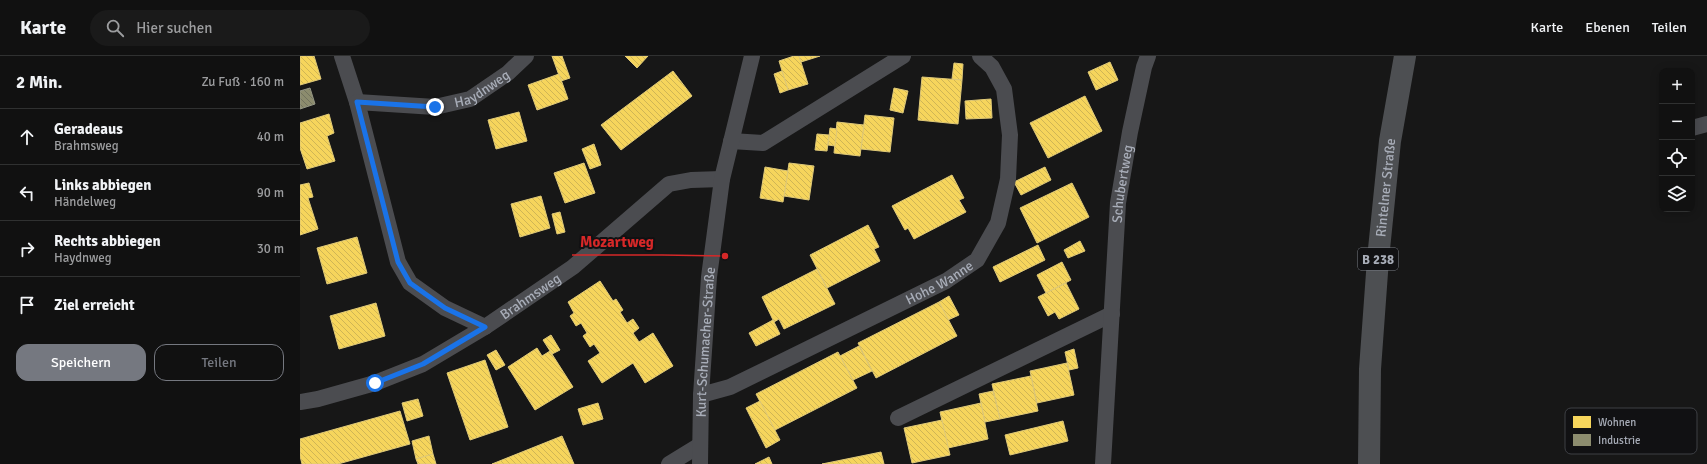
<!DOCTYPE html>
<html lang="de">
<meta charset="utf-8">
<style>
body{margin:0;font-family:Signika,sans-serif;background:#1a1a1a;color:#f1f3f6}
.controls{position:absolute;right:12px;top:12px;display:grid;overflow:hidden;border-radius:8px;box-shadow:0 2px 10px #0003}
.controls button{width:36px;height:36px;display:grid;place-items:center;padding:0;border:0;border-bottom:1px solid #303131;background:#111;color:#f1f3f6;font:20px sans-serif}
.stop{position:absolute;width:12px;height:12px;margin:-9px;border:3px solid #1a73e8;border-radius:50%;background:#fff}
.stop.end{background:#1a73e8;border-color:#fff;box-shadow:0 1px 4px #0008}
.list{margin:0;padding:0;list-style:none}
h2{display:flex;justify-content:space-between;align-items:center;height:52px;margin:0;padding:0 16px;font-size:17px}
h2 small{font-size:13px;font-weight:400;color:#9c9d9f}
.list li{display:grid;grid-template-columns:26px 1fr auto;gap:12px;align-items:center;box-sizing:border-box;height:56px;padding:0 16px;border-top:1px solid #303131}
.list b{display:block;font-size:15px;white-space:nowrap}
.list p{margin:0;font-size:13px;white-space:nowrap;color:#9c9d9f}
.list em{font-size:13px;font-style:normal;color:#9c9d9f}
.actions{display:flex;gap:8px;padding:12px 16px}
.actions a{flex:1;padding:9px 0;border:1px solid #757880;border-radius:12px;text-align:center;font-size:14px;color:#757880}
.actions .main{background:#757880;color:#fff}
.icon{flex:none;width:22px;height:22px;fill:none;stroke:currentColor;stroke-width:2;stroke-linecap:round;stroke-linejoin:round}
.map{position:relative;flex:none;width:1407px;height:408px;overflow:hidden}
header{display:flex;align-items:center;gap:24px;box-sizing:border-box;height:56px;padding:0 20px;background:#111;border-bottom:1px solid #303131}
header strong{font-size:19px}
nav{display:flex;gap:22px;margin-inline-start:auto;font-size:14px}
.search{width:280px;height:36px;background:#1a1a1a;display:flex;align-items:center;gap:10px;box-sizing:border-box;padding:0 14px;border-radius:22px;color:#9c9d9f;font-size:15px}
main{display:flex}
aside{flex:1;background:#111}
.map>svg:first-child{display:block}
</style>
<header>
<strong>Karte</strong>
<div class="search"><svg class="icon" aria-label="search" viewBox="0 0 24 24"><circle cx="10" cy="10" r="6"/><path d="M15 15l6 6"/></svg>Hier suchen</div>
<nav><a>Karte</a><a>Ebenen</a><a>Teilen</a></nav>
</header>
<main>
<aside>
<h2>2 Min.<small>Zu Fuß · 160 m</small></h2>
<ul class="list">
<li><svg class="icon" aria-label="ahead" viewBox="0 0 24 24"><path d="M12 20V5M6 11l6-6 6 6"/></svg><div><b>Geradeaus</b><p>Brahmsweg</p></div><em>40 m</em></li>
<li><svg class="icon" aria-label="left" viewBox="0 0 24 24"><path d="M17 20v-9H6M10 6l-5 5 5 5"/></svg><div><b>Links abbiegen</b><p>Händelweg</p></div><em>90 m</em></li>
<li><svg class="icon" aria-label="right" viewBox="0 0 24 24"><path d="M7 20v-9h11M14 6l5 5-5 5"/></svg><div><b>Rechts abbiegen</b><p>Haydnweg</p></div><em>30 m</em></li>
<li><svg class="icon" aria-label="arrive" viewBox="0 0 24 24"><path d="M6 21V4h12l-3 4 3 4H6"/></svg><div><b>Ziel erreicht</b></div></li>
</ul>
<div class="actions"><a class="main">Speichern</a><a>Teilen</a></div>
</aside>
<div class="map">
<svg width="1407" height="408" viewBox="0 0 1407 408">
<defs>
<pattern id="homes-back-hatch" width="6" height="6" patternUnits="userSpaceOnUse"><rect width="6" height="6" fill="#f6d55c"/><path d="M-1 5l2 2M0 0l6 6M5-1l2 2" fill="none" stroke="#cfb555"/></pattern>
<pattern id="industry-back-hatch" width="6" height="6" patternUnits="userSpaceOnUse"><rect width="6" height="6" fill="#8c8c6e"/><path d="M-1 5l2 2M0 0l6 6M5-1l2 2" fill="none" stroke="#71725e"/></pattern>
</defs>
<rect width="100%" height="100%" fill="#171717"/>
<g fill="url(#homes-back-hatch)" stroke="#dfc978">
<path d="M0,0h14l7,23 -21,6z"/>
<path d="M252,0h10l8,22 -9,3z"/>
<path d="M325,0h23l-11,12z"/>
<path d="M494,0h5l9,28 -20,6 -9,-29z"/>
<path d="M499,0h21l-19,6z"/>
<path d="M810,6l8,18 -22,10 -8,-18z"/>
<path d="M654,7l9,1 -1,16 -10,-1z"/>
<path d="M373,15l19,25 -71,54 -20,-25z"/>
<path d="M482,15l6,19 -8,3 -6,-19z"/>
<path d="M259,18l9,25 -31,11 -9,-25z"/>
<path d="M622,21l40,3 -4,44 -40,-4z"/>
<path d="M594,32l14,3 -5,22 -13,-3z"/>
<path d="M785,40l17,35 -54,27 -18,-35z"/>
<path d="M691,43l1,19 -26,1 -1,-18z"/>
<path d="M219,56l8,29 -31,8 -8,-29z"/>
<path d="M29,58l5,19 -7,3 8,25 -28,8 -7,-21v-25z"/>
<path d="M565,59l29,3 -4,34 -29,-3z"/>
<path d="M537,66l27,3 -4,31 -26,-3z"/>
<path d="M530,72l7,1 -2,17 -7,-1z"/>
<path d="M517,78l12,1 -2,16 -12,-1z"/>
<path d="M294,88l7,21 -11,4 -8,-20z"/>
<path d="M284,107l11,30 -30,10 -11,-30z"/>
<path d="M489,107l25,3 -5,34 -25,-4z"/>
<path d="M465,111l23,4 -5,31 -23,-4z"/>
<path d="M745,111l6,13 -30,15 -7,-13z"/>
<path d="M652,119l12,23 -5,2 7,12 -52,27 -6,-11 -3,2 -13,-24z"/>
<path d="M9,127l4,14 -5,1 10,31 -18,6v-50z"/>
<path d="M772,127l17,34 -52,26 -17,-35z"/>
<path d="M241,140l9,32 -30,9 -9,-33z"/>
<path d="M260,156l5,20 -8,2 -5,-20z"/>
<path d="M568,169l11,22 -5,2 6,12 -53,27 -17,-33z"/>
<path d="M57,181l10,36 -40,11 -10,-36z"/>
<path d="M780,185l5,10 -17,7 -4,-8z"/>
<path d="M738,189l7,15 -45,22 -7,-15z"/>
<path d="M762,206l9,18 -25,13 -9,-18z"/>
<path d="M517,213l18,35 -51,25 -5,-10 -5,3 -12,-25z"/>
<path d="M300,225l13,20 3,-2 7,11 -3,2 7,11 6,-4 6,9 -6,5 6,9 14,-9 20,33 -28,17 -12,-20 -31,20 -14,-22 12,-8 -6,-9 -4,3 -7,-11 4,-3 -6,-10 -5,3 -6,-10 4,-3 -6,-11z"/>
<path d="M766,227l13,26 -20,10 -4,-7 -7,4 -10,-19z"/>
<path d="M649,240l10,19 -11,5 -9,-18z"/>
<path d="M639,246l18,34 -81,42 -18,-35z"/>
<path d="M76,247l9,33 -46,13 -9,-33z"/>
<path d="M473,264l7,14 -24,12 -7,-13z"/>
<path d="M251,279l9,15 -8,4 -9,-14z"/>
<path d="M559,290l13,25 -19,9 -13,-24z"/>
<path d="M237,292l5,8 8,-5 23,36 -38,23 -27,-43z"/>
<path d="M774,293l4,19 -9,2 -4,-18z"/>
<path d="M196,294l9,15 -9,5 -9,-15z"/>
<path d="M538,296l19,36 -82,42 -19,-36z"/>
<path d="M185,304l23,67 -38,13 -23,-67z"/>
<path d="M767,307l7,32 -37,8 -7,-32z"/>
<path d="M731,320l7,35 -38,8 -8,-35z"/>
<path d="M693,335l7,28 -15,3 -6,-28z"/>
<path d="M118,343l5,17 -16,5 -5,-18z"/>
<path d="M460,345l20,39 -14,8 -20,-40z"/>
<path d="M298,347l5,16 -20,6 -5,-16z"/>
<path d="M681,347l7,36 -40,9 -8,-36z"/>
<path d="M100,355l10,33 -72,20h-36l-2,-8v-17z"/>
<path d="M642,364l8,35 -38,8 -8,-35z"/>
<path d="M763,365l5,20 -58,14 -5,-20z"/>
<path d="M129,380l4,18 -17,5 -4,-18z"/>
<path d="M262,380l12,28h-82z"/>
<path d="M581,396l3,12h-62z"/>
<path d="M133,398l3,10h-18l-2,-5z"/>
<path d="M469,401l3,7h-17z"/>
</g>
<path fill="url(#industry-back-hatch)" stroke="#949684" d="M10,32l5,16 -15,5v-18z"/>
<g fill="none" stroke-linecap="round" stroke-linejoin="round">
<g stroke="#4b4c50" stroke-width="16">
<path d="M42,0l15,46 41,160 12,21 35,25 40,19"/>
<path id="s1" d="M57,46l78,5 35,-8 38,-26 18,-17"/>
<path d="M1392,72l15,-4"/>
<path d="M431,85l32,2 140,-87"/>
<path id="s2" d="M401,339l29,-8 216,-106 31,-21 21,-37 10,-44 2,-44 -6,-46 -12,-22 -12,-11"/>
<path id="s3" d="M0,346l18,-3 57,-16 48,-19 62,-37 88,-60 96,-83 22,-4 31,-1"/>
<path d="M598,362l214,-104"/>
<path d="M369,408l31,-19"/>
<path id="s4" d="M400,408l1,-69 8,-118 13,-98 30,-123"/>
<path id="s5" d="M803,408l15,-261 12,-71 14,-65 4,-11"/>
</g>
<path stroke="#4d4f52" stroke-width="22" id="s6" d="M1069,408l1,-95 8,-110 12,-118 15,-85"/>
</g>
<g fill="none" stroke-linecap="round" stroke-linejoin="round">
<path stroke="#1a73e8" stroke-width="5" d="M75,327l48,-19 62,-37 -40,-19 -35,-25 -12,-21 -41,-160 78,5"/>
</g>
<g text-anchor="middle" stroke-width="4" stroke-linejoin="round" paint-order="stroke">
<rect fill="#111113" stroke="#7b7e86" stroke-width="1" x="1058" y="192" width="40" height="22" rx="3"/>
<g font-size="13" font-weight="bold" fill="#a8adb8">
<text x="1078" y="208">B 238</text>
</g>
<g font-size="14" fill="#a8adb8" stroke="#111113">
<text dy="5" stroke="none"><textPath href="#s1" startOffset="129">Haydnweg</textPath></text>
<text dy="5" stroke="none"><textPath href="#s5" startOffset="281">Schubertweg</textPath></text>
<text dy="5" stroke="none"><textPath href="#s6" startOffset="277">Rintelner Straße</textPath></text>
<text dy="5" stroke="none"><textPath href="#s2" startOffset="264">Hohe Wanne</textPath></text>
<text dy="5" stroke="none"><textPath href="#s3" startOffset="256">Brahmsweg</textPath></text>
<text dy="5" stroke="none"><textPath href="#s4" startOffset="122">Kurt-Schumacher-Straße</textPath></text>
</g>
</g>
<rect x="1265" y="352" width="132" height="46" rx="6" fill="#111113" stroke="#3e4045" stroke-width="1"/>
<rect x="1273" y="360" width="18" height="12" fill="#f6d55c"/>
<rect x="1273" y="378" width="18" height="12" fill="#8c8c6e"/>
<g font-size="11" fill="#a8adb8">
<text x="1298" y="370">Wohnen</text>
<text x="1298" y="388">Industrie</text>
</g>
<path fill="none" stroke="#d62828" stroke-width="1.5" d="M425 200L362 199H272"/>
<circle fill="#d62828" stroke="#111113" stroke-width="1.5" cx="425" cy="200" r="4"/>
<g font-size="15" text-anchor="middle" font-weight="bold" fill="#d62828" stroke="#111113" stroke-width="4" stroke-linejoin="round" paint-order="stroke">
<text x="317" y="191">Mozartweg</text>
</g>
</svg>
<div class="controls">
<button>+</button>
<button>−</button>
<button><svg class="icon" aria-label="locate" viewBox="0 0 24 24"><circle cx="12" cy="12" r="6"/><path d="M12 2v4M12 18v4M2 12h4M18 12h4"/></svg></button>
<button><svg class="icon" aria-label="layers" viewBox="0 0 24 24"><path d="M12 4l9 5-9 5-9-5zM3 14l9 5 9-5"/></svg></button>
</div>
<div class="stop" style="left:75px;top:327px"></div>
<div class="stop end" style="left:135px;top:51px"></div>
</div>
</main>
